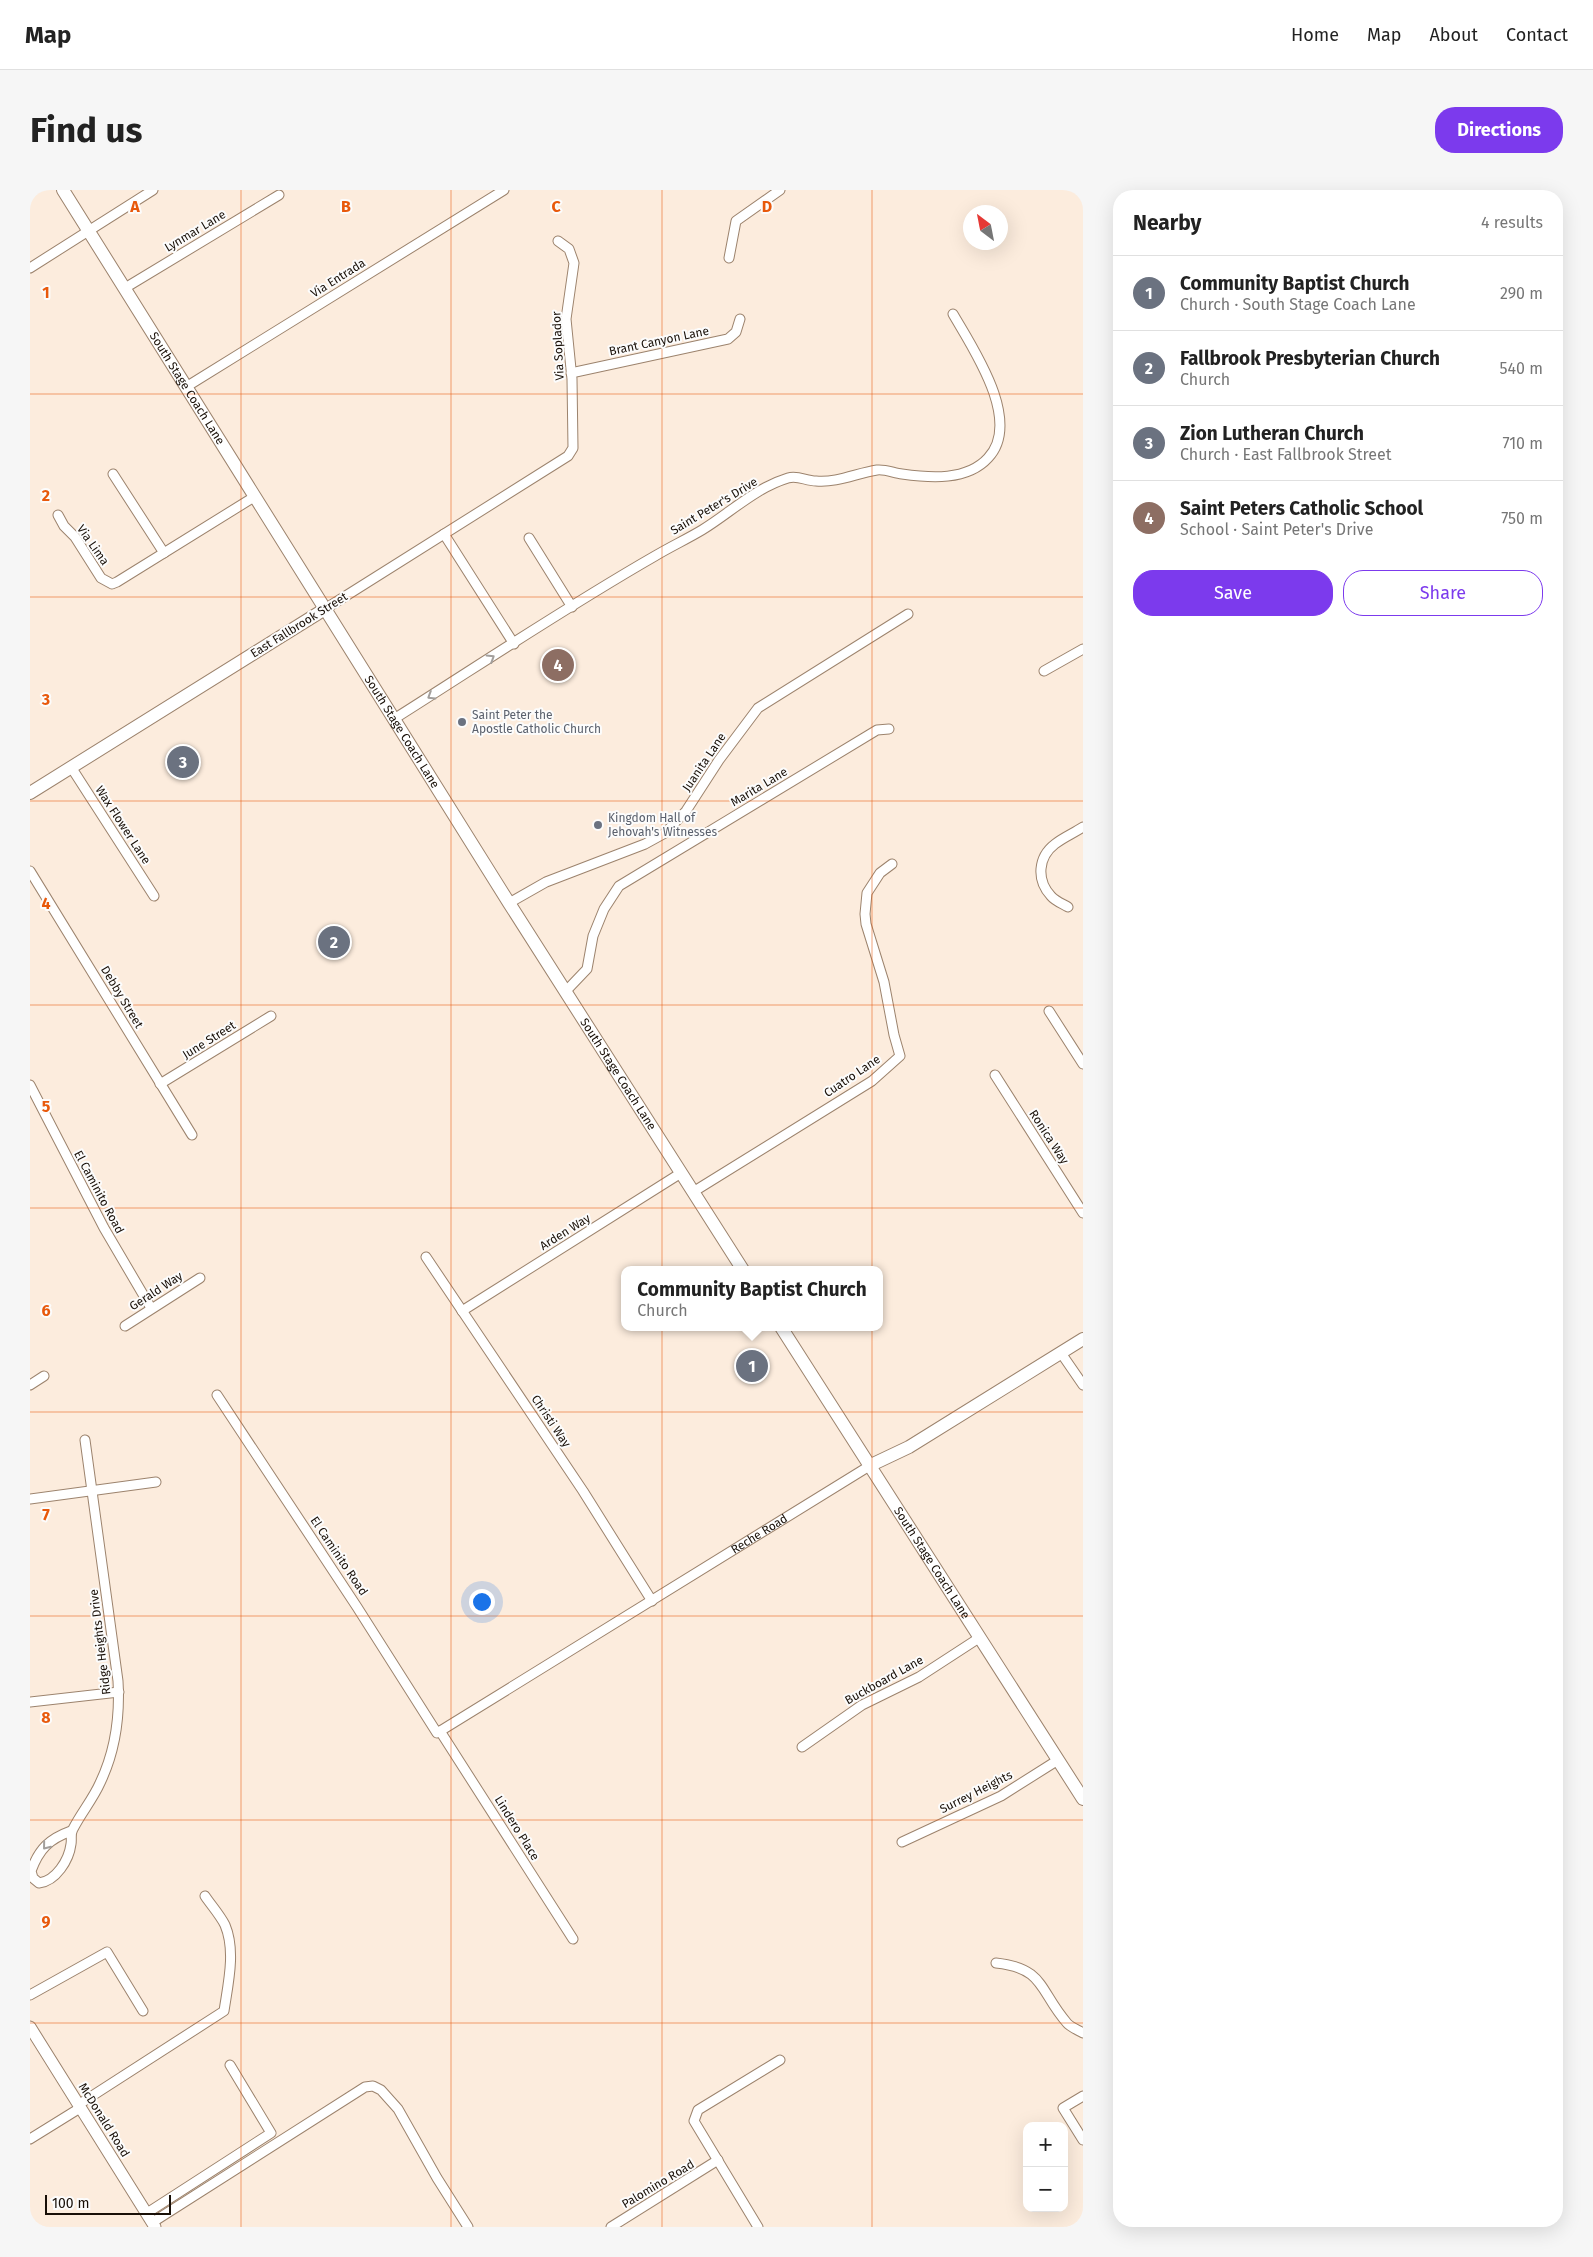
<!DOCTYPE html>
<meta charset="utf-8">
<style>
body{margin:0;font-family:"Fira Sans",sans-serif;background:#f6f6f6;color:#222}
.controls{position:absolute;right:15px;bottom:15px;display:grid;overflow:hidden;border-radius:10px;box-shadow:0 5px 20px #0002}
.controls button{width:45px;height:45px;display:grid;place-items:center;padding:0;border:0;border-bottom:1px solid #e0e0e0;background:#fff;color:#222;font:25px sans-serif}
.compass{position:absolute;left:933px;top:15px;width:45px;height:45px;border-radius:50%;background:#fff;box-shadow:0 5px 20px #0002;rotate:328deg}
.scale{position:absolute;left:15px;bottom:12px;width:126px;box-sizing:border-box;padding-left:5px;border:2px solid #180f07;border-top:0;font-size:14px;line-height:18px;white-space:nowrap;color:#180f07;-webkit-text-stroke:4px #fcfcfc;paint-order:stroke}
.you{position:absolute;left:451px;top:1411px;width:18px;height:18px;margin:-12px;border:4px solid #fff;border-radius:50%;background:#1a73e8;box-shadow:0 0 0 8px #1a73e833}
.badge{display:grid;place-items:center;width:32px;height:32px;border-radius:50%;background:#7c3aed;color:#fff;font-size:16px;font-weight:700}
.pin{position:absolute;translate:-50% -50%;border:2px solid #fff;box-shadow:0 1px 5px #0006}
.popup{position:absolute;left:591px;top:1076px;width:262px;height:65px;box-sizing:border-box;display:grid;place-content:center;border-radius:10px;background:#fff;filter:drop-shadow(0 1px 4px #0005);font-size:16px;white-space:nowrap;color:#767676}
.popup b{font-size:19px;color:#222}
.popup::after{content:'';position:absolute;left:50%;top:100%;margin-left:-10px;border:10px solid transparent;border-top-color:#fff}
.list{margin:0;padding:0;list-style:none}
h2{display:flex;justify-content:space-between;align-items:center;height:65px;margin:0;padding:0 20px;font-size:21px}
h2 small{font-size:16px;font-weight:400;color:#767676}
.list li{display:grid;grid-template-columns:32px 1fr auto;gap:15px;align-items:center;box-sizing:border-box;height:75px;padding:0 20px;border-top:1px solid #e0e0e0}
.list b{display:block;font-size:19px;white-space:nowrap}
.list p{margin:0;font-size:16px;white-space:nowrap;color:#767676}
.list em{font-size:16px;font-style:normal;color:#767676}
.actions{display:flex;gap:10px;padding:15px 20px}
.actions a{flex:1;padding:11px 0;border:1px solid #7c3aed;border-radius:20px;text-align:center;font-size:18px;color:#7c3aed}
.actions .main{background:#7c3aed;color:#fff}
.map{position:relative;flex:none;width:1053px;height:2037px;overflow:hidden;border-radius:20px}
header{display:flex;align-items:center;gap:30px;box-sizing:border-box;height:70px;padding:0 25px;background:#fff;border-bottom:1px solid #e0e0e0}
header strong{font-size:24px}
nav{display:flex;gap:28px;margin-inline-start:auto;font-size:18px}
.intro{display:flex;align-items:center;justify-content:space-between;box-sizing:border-box;height:120px;padding:0 30px}
h1{margin:0;font-size:35px}
.button{padding:12px 22px;border-radius:20px;background:#7c3aed;color:#fff;font-size:18px;font-weight:700}
main{display:flex;gap:30px;padding:0 30px}
aside{flex:1;background:#fff;border-radius:20px;box-shadow:0 5px 20px #0002}
.map>svg:first-child{display:block}
</style>
<header>
<strong>Map</strong>
<nav><a>Home</a><a>Map</a><a>About</a><a>Contact</a></nav>
</header>
<div class="intro"><h1>Find us</h1><a class="button">Directions</a></div>
<main>
<div class="map">
<svg width="1053" height="2037" viewBox="0 0 1053 2037">
<rect width="100%" height="100%" fill="#fcecdd"/>
<g fill="none" stroke-linecap="round" stroke-linejoin="round">
<defs>
<g id="minor">
<path d="M699,68l7,-37 44,-31"/>
<path d="M0,78l123,-78"/>
<path d="M95,98l154,-93"/>
<path d="M541,183l157,-34 8,-7 4,-13"/>
<path d="M156,197l318,-197"/>
<path d="M83,284l51,79"/>
<path d="M28,325l6,11 11,11 26,41 11,6 5,-2 137,-85"/>
<path d="M414,344l70,110"/>
<path d="M499,348l43,69"/>
<path d="M295,419l243,-153 5,-8 -1,-69 -6,-60 8,-56 -5,-14 -11,-8"/>
<path d="M1014,481l39,-22"/>
<path d="M364,529c87,-55 172,-112 261,-163 15,-9 32,-17 47,-26 28,-17 53,-42 86,-52 10,-3 18,3 28,3 21,2 41,-8 61,-11 8,-1 17,3 25,4 28,4 65,7 86,-16 35,-37 -16,-111 -35,-144"/>
<path d="M41,577l83,129"/>
<path d="M0,681l162,264"/>
<path d="M479,713l37,-21 99,-38 20,-11 21,-22 33,-51 39,-52 150,-94"/>
<path d="M1038,717c-5,-3 -13,-6 -17,-11 -15,-16 -13,-39 4,-52 9,-7 19,-11 28,-17"/>
<path d="M536,801l21,-22 6,-33 11,-27 15,-23 258,-156 12,-1"/>
<path d="M1019,821l34,53"/>
<path d="M965,885l88,138"/>
<path d="M130,894l111,-68"/>
<path d="M0,895l74,143 47,80"/>
<path d="M663,1002l179,-111 28,-25 -6,-21 -10,-53 -18,-58 -1,-10 2,-21 13,-20 12,-9"/>
<path d="M396,1067l157,234 69,110"/>
<path d="M432,1121l219,-138"/>
<path d="M95,1136l75,-48"/>
<path d="M1031,1163l22,32"/>
<path d="M0,1195l14,-9"/>
<path id="s1" d="M187,1205l140,212 80,126 434,-268"/>
<path d="M0,1309l126,-17"/>
<path d="M0,1512l89,-10"/>
<path d="M410,1541l133,208"/>
<path d="M772,1557l60,-42 57,-28 60,-39"/>
<path d="M41,1641c-22,8 -32,18 -40,40l2,7 6,5c17,-2 30,-23 32,-39 1,-5 -1,-10 2,-15 8,-16 20,-30 27,-46 15,-31 20,-68 18,-102l-33,-241"/>
<path d="M872,1652l99,-46 57,-36"/>
<path d="M966,1773c49,5 43,28 71,60 3,4 11,7 16,10"/>
<path d="M0,1805l77,-43 36,59"/>
<path d="M1053,1906l-20,12 20,32"/>
<path d="M48,1915l146,-94c4,-27 12,-60 1,-86 -5,-10 -14,-20 -20,-29"/>
<path d="M0,1949l50,-31"/>
<path d="M117,2023l124,-80 -41,-68"/>
<path d="M123,2032l212,-135 8,-1 8,4 17,19 39,69 31,49"/>
<path d="M581,2037l107,-67"/>
<path d="M728,2037l-64,-106 4,-11 82,-50"/>
</g>
<path id="tertiary" d="M0,1837l125,200"/>
<g id="secondary">
<path id="s2" d="M33,0l446,713 234,367"/>
<path d="M0,603l295,-184"/>
<path id="s3" d="M751,1137l302,472"/>
<path d="M841,1275l38,-18 174,-108"/>
</g>
</defs>
<use href="#minor" stroke="#9c836d" stroke-width="11"/>
<use href="#tertiary" stroke="#9c836d" stroke-width="13"/>
<use href="#secondary" stroke="#9c836d" stroke-width="14"/>
<use href="#minor" stroke="#fff" stroke-width="9"/>
<use href="#tertiary" stroke="#fff" stroke-width="11"/>
<use href="#secondary" stroke="#fff" stroke-width="12"/>
</g>
<defs><path id="oneway-chevron" d="M-2-3.5L2.5 0L-2 3.5" fill="none" stroke-width="1.6" stroke-linecap="round" stroke-linejoin="round" transform="scale(1.25)"/></defs>
<g stroke="#a39f9c">
<use href="#oneway-chevron" transform="translate(461 468) rotate(-32)"/>
<use href="#oneway-chevron" transform="translate(401 506) rotate(148)"/>
<use href="#oneway-chevron" transform="translate(16 1656) rotate(129)"/>
</g>
<path fill="none" stroke="#e8590c" stroke-width="1" stroke-opacity="0.55" d="M211,0v2037M421,0v2037M632,0v2037M842,0v2037M0,204h1053M0,407h1053M0,611h1053M0,815h1053M0,1018h1053M0,1222h1053M0,1426h1053M0,1630h1053M0,1833h1053"/>
<g fill="#6b7280" stroke="#fcfcfc" stroke-width="2">
<circle cx="432" cy="532" r="5"/>
<circle cx="568" cy="635" r="5"/>
</g>
<g text-anchor="middle" stroke-width="4" stroke-linejoin="round" paint-order="stroke">
<g font-size="12" fill="#180f07" stroke="#fcfcfc">
<text transform="translate(165 41) rotate(-31)" y="4">Lynmar Lane</text>
<text transform="translate(308 88) rotate(-32)" y="4">Via Entrada</text>
<text transform="translate(629 151) rotate(-12)" y="4">Brant Canyon Lane</text>
<text transform="translate(528 156) rotate(-93)" y="4">Via Soplador</text>
<text dy="4" stroke="none"><textPath href="#s2" startOffset="234">South Stage Coach Lane</textPath></text>
<text transform="translate(684 316) rotate(-31)" y="4">Saint Peter's Drive</text>
<text transform="translate(63 355) rotate(55)" y="4">Via Lima</text>
<text transform="translate(269 435) rotate(-32)" y="4">East Fallbrook Street</text>
<text dy="4" stroke="none"><textPath href="#s2" startOffset="639">South Stage Coach Lane</textPath></text>
<text transform="translate(674 572) rotate(-56)" y="4">Juanita Lane</text>
<text transform="translate(729 597) rotate(-31)" y="4">Marita Lane</text>
<text transform="translate(93 635) rotate(57)" y="4">Wax Flower Lane</text>
<text transform="translate(92 807) rotate(59)" y="4">Debby Street</text>
<text transform="translate(179 850) rotate(-32)" y="4">June Street</text>
<text dy="4" stroke="none"><textPath href="#s2" startOffset="1044">South Stage Coach Lane</textPath></text>
<text transform="translate(822 886) rotate(-34)" y="4">Cuatro Lane</text>
<text transform="translate(1019 947) rotate(57)" y="4">Ronica Way</text>
<text transform="translate(69 1002) rotate(62)" y="4">El Caminito Road</text>
<text transform="translate(535 1042) rotate(-32)" y="4">Arden Way</text>
<text transform="translate(126 1101) rotate(-33)" y="4">Gerald Way</text>
<text transform="translate(521 1231) rotate(56)" y="4">Christi Way</text>
<text dy="4" stroke="none"><textPath href="#s1" startOffset="782">Reche Road</textPath></text>
<text transform="translate(309 1366) rotate(56)" y="4">El Caminito Road</text>
<text dy="4" stroke="none"><textPath href="#s3" startOffset="280">South Stage Coach Lane</textPath></text>
<text transform="translate(70 1452) rotate(-97)" y="4">Ridge Heights Drive</text>
<text transform="translate(854 1490) rotate(-29)" y="4">Buckboard Lane</text>
<text transform="translate(946 1602) rotate(-27)" y="4">Surrey Heights</text>
<text transform="translate(487 1638) rotate(58)" y="4">Lindero Place</text>
<text transform="translate(74 1930) rotate(58)" y="4">McDonald Road</text>
<text transform="translate(628 1994) rotate(-31)" y="4">Palomino Road</text>
</g>
<g font-size="12" fill="#5b616d" stroke="#fcfcfc" text-anchor="start">
<text x="442" y="529">Saint Peter the<tspan x="442" dy="14">Apostle Catholic Church</tspan></text>
<text x="578" y="632">Kingdom Hall of<tspan x="578" dy="14">Jehovah's Witnesses</tspan></text>
</g>
</g>
<g font-size="16" text-anchor="middle" font-weight="bold" fill="#e8590c" stroke="#fcfcfc" stroke-width="4" stroke-linejoin="round" paint-order="stroke">
<text x="105" y="22">A</text>
<text x="316" y="22">B</text>
<text x="526" y="22">C</text>
<text x="737" y="22">D</text>
<text x="16" y="108">1</text>
<text x="16" y="311">2</text>
<text x="16" y="515">3</text>
<text x="16" y="719">4</text>
<text x="16" y="922">5</text>
<text x="16" y="1126">6</text>
<text x="16" y="1330">7</text>
<text x="16" y="1533">8</text>
<text x="16" y="1737">9</text>
</g>
</svg>
<div class="controls">
<button>+</button>
<button>−</button>
</div>
<svg class="compass" viewBox="-18 -18 36 36"><path d="M0-13l5 13h-10z" fill="#e53935"/><path d="M0 13l5-13h-10z" fill="#767676"/></svg>
<div class="scale">100 m</div>
<div class="you"></div>
<div class="pin badge" style="left:722px;top:1176px;background:#6b7280">1</div>
<div class="popup"><b>Community Baptist Church</b>Church</div>
<div class="pin badge" style="left:304px;top:752px;background:#6b7280">2</div>
<div class="pin badge" style="left:153px;top:572px;background:#6b7280">3</div>
<div class="pin badge" style="left:528px;top:475px;background:#8d6e63">4</div>
</div>
<aside>
<h2>Nearby<small>4 results</small></h2>
<ul class="list">
<li><span class="badge" style="background:#6b7280">1</span><div><b>Community Baptist Church</b><p>Church · South Stage Coach Lane</p></div><em>290 m</em></li>
<li><span class="badge" style="background:#6b7280">2</span><div><b>Fallbrook Presbyterian Church</b><p>Church</p></div><em>540 m</em></li>
<li><span class="badge" style="background:#6b7280">3</span><div><b>Zion Lutheran Church</b><p>Church · East Fallbrook Street</p></div><em>710 m</em></li>
<li><span class="badge" style="background:#8d6e63">4</span><div><b>Saint Peters Catholic School</b><p>School · Saint Peter's Drive</p></div><em>750 m</em></li>
</ul>
<div class="actions"><a class="main">Save</a><a>Share</a></div>
</aside>
</main>
